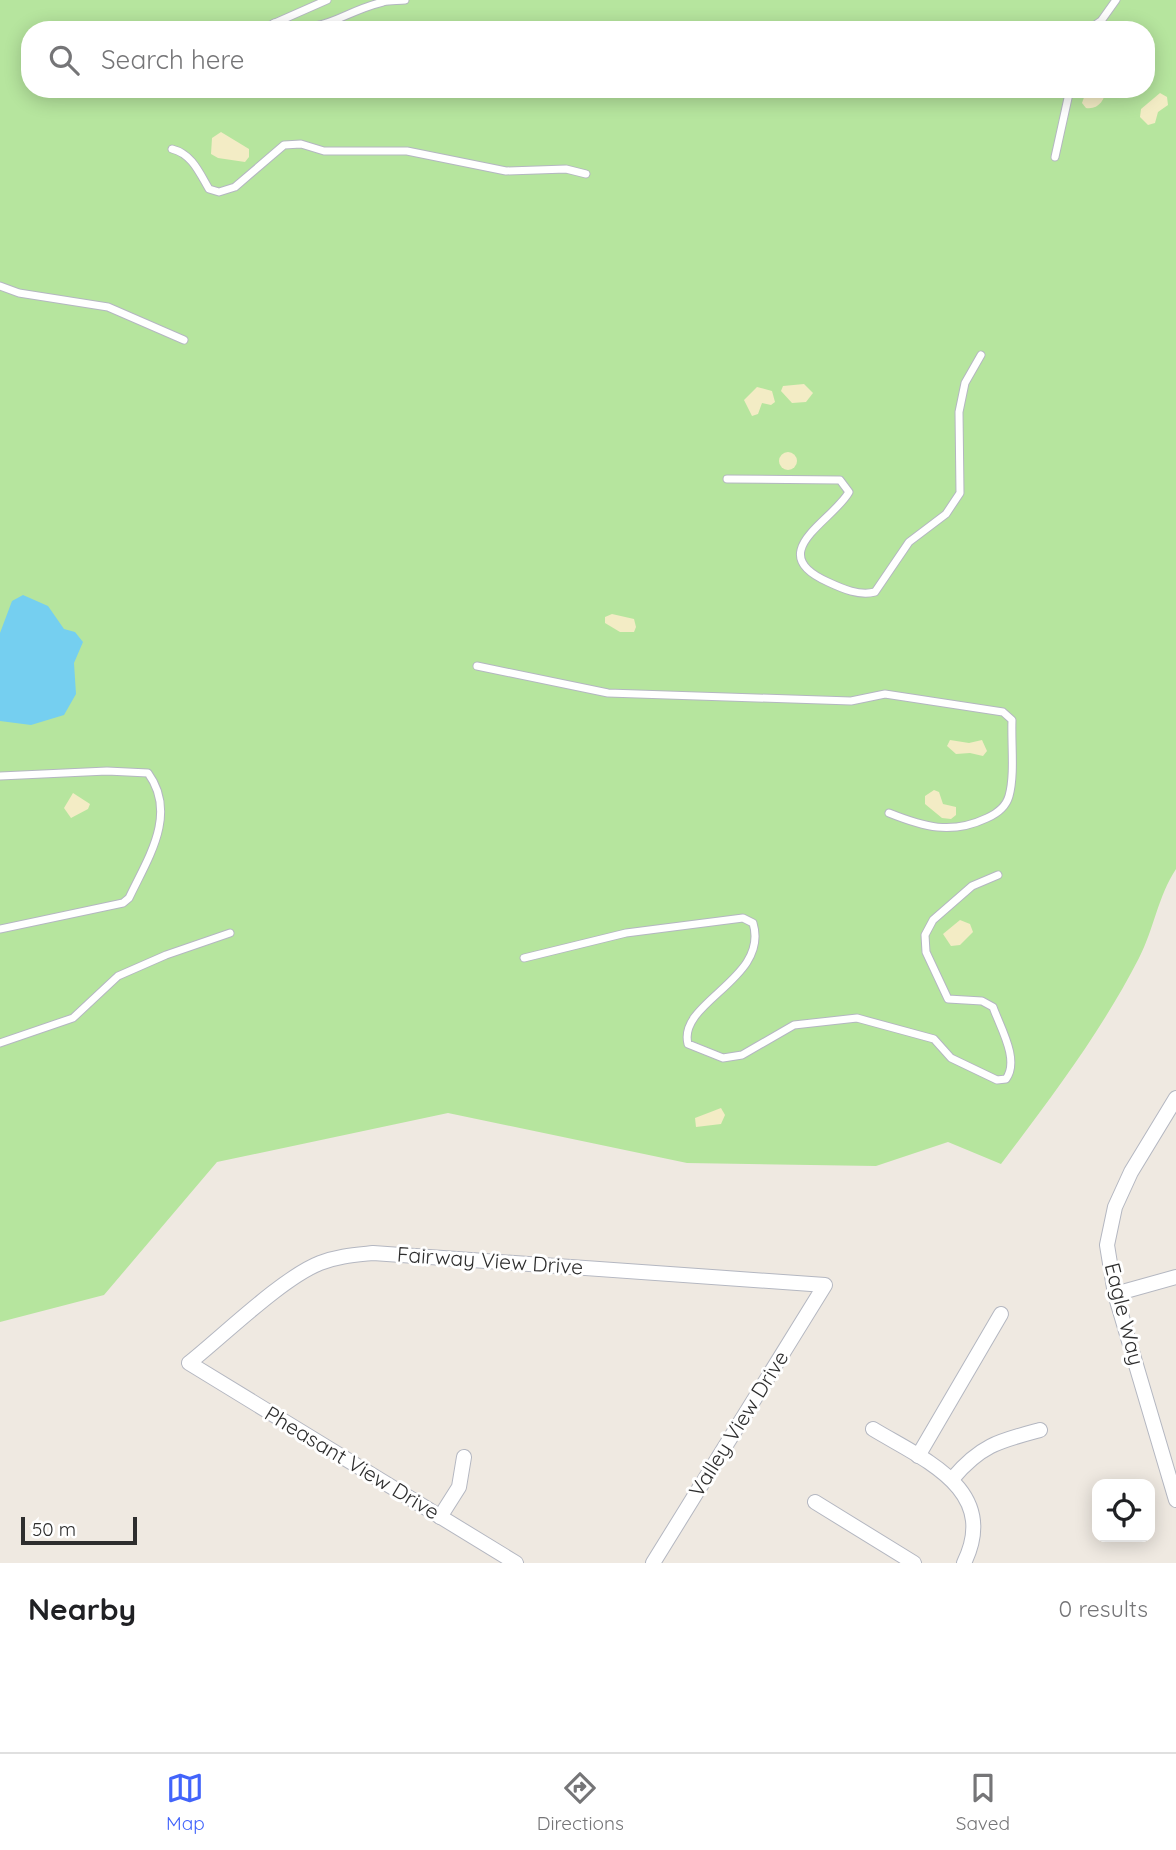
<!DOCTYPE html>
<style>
body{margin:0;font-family:Quicksand,sans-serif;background:#f6f6f6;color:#202124}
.controls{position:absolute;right:21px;bottom:21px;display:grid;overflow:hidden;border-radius:14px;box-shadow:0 4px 18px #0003}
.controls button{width:63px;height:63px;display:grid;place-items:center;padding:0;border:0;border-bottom:2px solid #e0e0e0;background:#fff;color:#202124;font:35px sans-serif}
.scale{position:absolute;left:21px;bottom:18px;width:116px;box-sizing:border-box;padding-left:7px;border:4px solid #2e2e2e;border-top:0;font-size:19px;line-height:24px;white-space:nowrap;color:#2e2e2e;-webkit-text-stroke:5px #fff;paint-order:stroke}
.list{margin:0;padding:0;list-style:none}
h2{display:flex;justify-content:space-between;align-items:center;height:91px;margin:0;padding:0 28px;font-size:30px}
h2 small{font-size:23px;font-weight:400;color:#757577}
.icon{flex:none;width:38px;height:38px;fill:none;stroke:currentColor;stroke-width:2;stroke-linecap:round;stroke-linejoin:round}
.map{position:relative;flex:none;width:1176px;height:1563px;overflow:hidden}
.search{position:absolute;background:#fff;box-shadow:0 4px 18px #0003;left:21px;right:21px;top:21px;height:77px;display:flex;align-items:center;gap:18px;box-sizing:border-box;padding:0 24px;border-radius:28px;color:#757577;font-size:26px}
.sheet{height:189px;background:#fff}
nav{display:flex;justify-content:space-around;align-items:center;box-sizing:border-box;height:98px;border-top:2px solid #e0e0e0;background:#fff;font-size:19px;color:#757577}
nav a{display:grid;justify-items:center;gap:4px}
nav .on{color:#4264fb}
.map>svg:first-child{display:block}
</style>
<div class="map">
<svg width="1176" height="1563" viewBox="0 0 1176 1563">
<rect width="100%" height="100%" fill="#efe9e1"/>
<path fill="#b6e59e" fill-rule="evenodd" d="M0,0h1176v869c-18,27 -22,60 -37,89 -38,74 -88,140 -138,206l-53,-22 -72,24 -189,-3 -239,-50 -231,49 -113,133 -104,27zM30,30h1116v59h-1116z"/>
<g fill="#f3ecc5">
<path d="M1087,89h19c-1,11 -8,21 -20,19l-4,-5z"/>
<path d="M1160,93l7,4 1,8 -10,7 -3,11 -7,2 -8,-8 1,-8z"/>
<path d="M221,132l28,17v8l-4,5 -27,-4 -7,-4 1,-16z"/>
<path d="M804,384l9,9 -7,9 -14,1 -11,-12 2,-5z"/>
<path d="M757,387l15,4 3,11 -4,3 -9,-2 -4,11 -6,2 -8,-16z"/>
<circle cx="788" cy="461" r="9"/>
<path d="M612,614l22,5 2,8 -2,5h-14l-15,-9v-6z"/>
<path d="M950,740l19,3 13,-3 5,11 -4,5 -13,-3 -14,1 -9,-8z"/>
<path d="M934,790l5,2 4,12 13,3v8l-5,4 -9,-1 -17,-14v-8z"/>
<path d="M73,793l17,11 -2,5 -17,9 -7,-10z"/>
<path d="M960,920l10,4 3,8 -13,13 -9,1 -8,-12z"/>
<path d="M721,1108l4,7 -4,9 -25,3 -1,-9z"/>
</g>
<path fill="#75cff0" d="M23,595l25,11 16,23 11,3 8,10 -9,21 2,31 -12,21 -33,10 -31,-4v-88l12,-32z"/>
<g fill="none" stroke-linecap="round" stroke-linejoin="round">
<defs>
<g id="lane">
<path d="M274,23c54,13 63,-10 109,-21 7,-2 15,-1 22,-2"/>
<path d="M259,30l68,-30"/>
<path d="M1088,30l13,-9 15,-21"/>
<path d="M172,149c20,5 27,23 37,40l10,3 16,-5 49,-42 17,-1 23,7h83l99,20 60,-2 20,5"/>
<path d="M1055,157l15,-68"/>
<path d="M0,286l19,7 89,14 76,33"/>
<path d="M727,479l113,1 9,12c-16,29 -87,61 -21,90 15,7 31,14 47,10l34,-50 37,-28 14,-21 -1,-81 6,-29 16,-28"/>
<path d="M477,666l131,27 243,8 34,-7 118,18 9,8c-1,24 3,54 -3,76 -3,11 -13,18 -22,22 -36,17 -63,9 -98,-5"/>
<path d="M0,776l107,-5 41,2c30,41 0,85 -19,125l-6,5 -123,26"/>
<path d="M524,958l102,-25 117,-15 10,5c17,56 -76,79 -65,121l35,14 19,-3 52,-30 63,-7 77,21 17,19 46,22 9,-1c14,-19 -6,-52 -13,-72l-11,-6 -34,-2 -22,-47 -1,-17 8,-15 39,-34 26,-11"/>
<path d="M0,1043l73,-25 45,-42 48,-21 64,-22"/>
</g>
<g id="street">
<path d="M1176,1098l-45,74 -16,35 -8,38 8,49 61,206"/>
<path d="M1115,1294l61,-17"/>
<path d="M873,1429c51,31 127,60 91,134"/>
<path d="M918,1456l83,-142"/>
<path d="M953,1478c28,-33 46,-37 87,-48"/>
<path d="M815,1502l99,61"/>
<path d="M440,1517l19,-30 5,-30"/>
<path d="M516,1563l-327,-200c34,-27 93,-85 131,-100 18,-7 34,-8 53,-10l452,32 -172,278"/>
</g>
</defs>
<use href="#lane" stroke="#b4b7c1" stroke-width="9"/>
<use href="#street" stroke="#b4b7c1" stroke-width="16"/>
<use href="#lane" stroke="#fff" stroke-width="7"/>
<use href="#street" stroke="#fff" stroke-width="14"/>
</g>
<g text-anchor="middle" stroke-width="6" stroke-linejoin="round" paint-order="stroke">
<g font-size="21" fill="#2e2e2e" stroke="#fff">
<text transform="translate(490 1261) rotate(4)" y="7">Fairway View Drive</text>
<text transform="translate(1124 1314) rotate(76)" y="7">Eagle Way</text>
<text transform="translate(739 1424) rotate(-58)" y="7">Valley View Drive</text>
<text transform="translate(352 1463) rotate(31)" y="7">Pheasant View Drive</text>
</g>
</g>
</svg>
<div class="controls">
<button><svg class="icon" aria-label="locate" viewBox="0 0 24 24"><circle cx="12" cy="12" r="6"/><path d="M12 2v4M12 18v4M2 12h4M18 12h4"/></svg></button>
</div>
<div class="scale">50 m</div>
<div class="search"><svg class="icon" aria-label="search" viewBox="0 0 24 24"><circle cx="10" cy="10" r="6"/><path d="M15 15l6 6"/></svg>Search here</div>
</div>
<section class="sheet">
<h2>Nearby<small>0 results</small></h2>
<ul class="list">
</ul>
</section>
<nav>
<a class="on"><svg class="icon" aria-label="map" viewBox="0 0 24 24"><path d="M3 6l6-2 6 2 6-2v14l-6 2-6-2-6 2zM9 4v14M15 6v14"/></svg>Map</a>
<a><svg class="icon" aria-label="directions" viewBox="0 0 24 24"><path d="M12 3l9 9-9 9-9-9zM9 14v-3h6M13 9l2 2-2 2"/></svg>Directions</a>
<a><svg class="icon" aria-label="saved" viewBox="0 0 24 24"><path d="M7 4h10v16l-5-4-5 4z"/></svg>Saved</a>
</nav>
